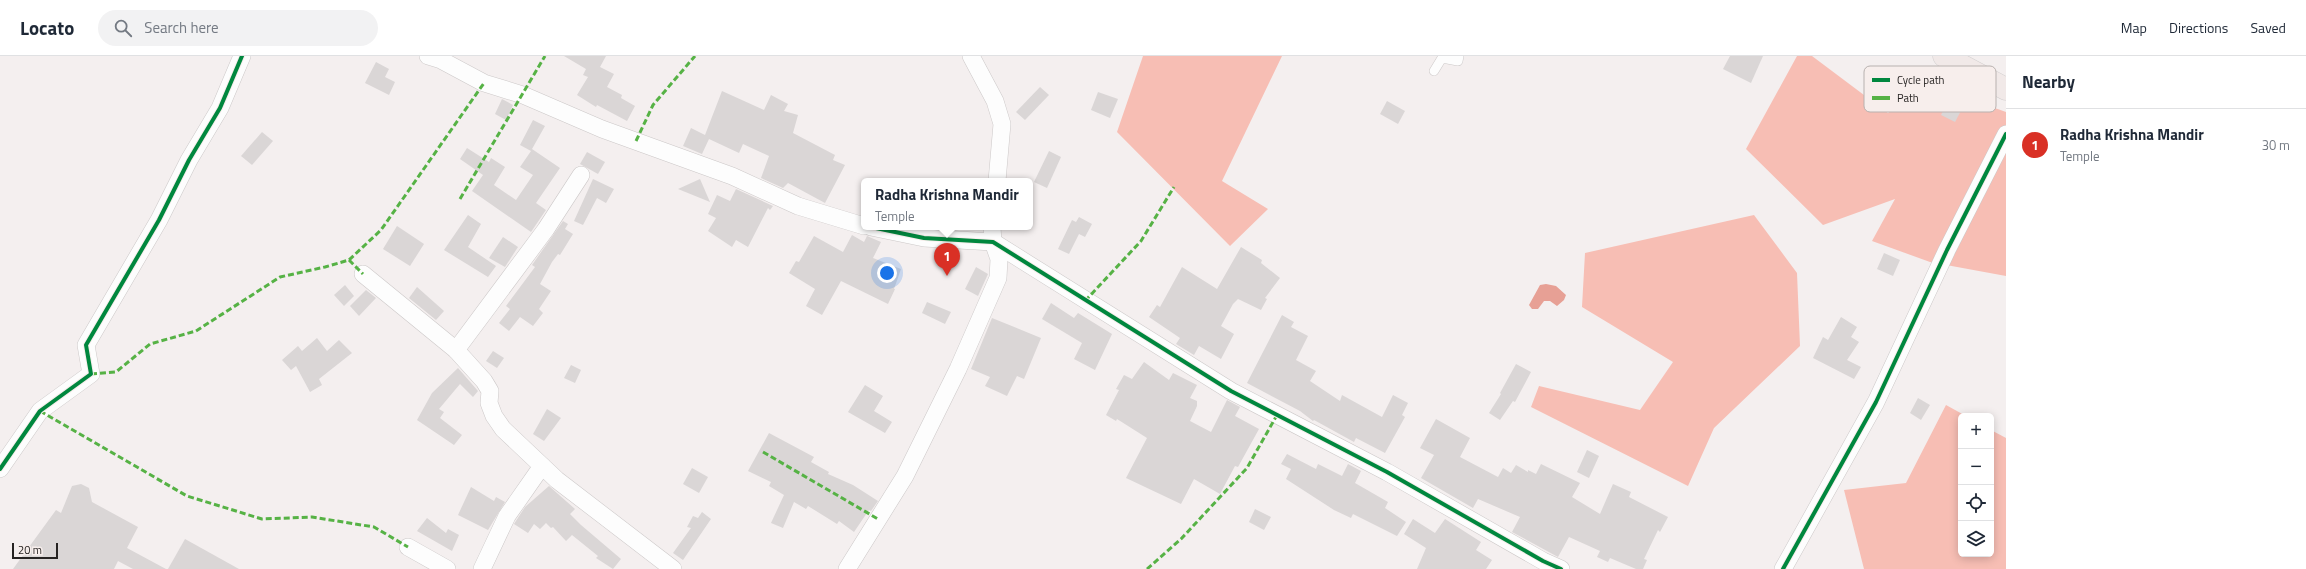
<!DOCTYPE html>
<meta charset="utf-8">
<style>
body{margin:0;font-family:"Titillium Web",sans-serif;background:#f2f2f3;color:#1f2937}
.controls{position:absolute;right:12px;bottom:12px;display:grid;overflow:hidden;border-radius:6px;box-shadow:0 2px 10px #0003}
.controls button{width:36px;height:36px;display:grid;place-items:center;padding:0;border:0;border-bottom:1px solid #e0e1e3;background:#fff;color:#1f2937;font:20px sans-serif}
.scale{position:absolute;left:12px;bottom:10px;width:46px;box-sizing:border-box;padding-left:4px;border:2px solid #262322;border-top:0;font-size:11px;line-height:14px;white-space:nowrap;color:#262322;-webkit-text-stroke:3px #f7eeec;paint-order:stroke}
.you{position:absolute;left:887px;top:217px;width:14px;height:14px;margin:-10px;border:3px solid #fff;border-radius:50%;background:#1a73e8;box-shadow:0 0 0 6px #1a73e833}
.badge{display:grid;place-items:center;width:26px;height:26px;border-radius:50%;background:#d93025;color:#fff;font-size:13px;font-weight:700}
.pin{position:absolute;translate:-50% -33px;filter:drop-shadow(0 1px 2px #0008)}
.pin::after{content:'';position:absolute;top:21px;width:14px;height:12px;background:inherit;clip-path:polygon(0 0,100% 0,50% 100%)}
.popup{position:absolute;left:861px;top:122px;width:172px;height:52px;box-sizing:border-box;display:grid;place-content:center;border-radius:6px;background:#fff;filter:drop-shadow(0 1px 3px #0005);font-size:13px;white-space:nowrap;color:#747a83}
.popup b{font-size:15px;color:#1f2937}
.popup::after{content:'';position:absolute;left:50%;top:100%;margin-left:-8px;border:8px solid transparent;border-top-color:#fff}
.list{margin:0;padding:0;list-style:none}
h2{display:flex;justify-content:space-between;align-items:center;height:52px;margin:0;padding:0 16px;font-size:17px}
h2 small{font-size:13px;font-weight:400;color:#747a83}
.list li{display:grid;grid-template-columns:26px 1fr auto;gap:12px;align-items:center;box-sizing:border-box;height:72px;padding:0 16px;border-top:1px solid #e0e1e3}
.list b{display:block;font-size:15px;white-space:nowrap}
.list p{margin:0;font-size:13px;white-space:nowrap;color:#747a83}
.list em{font-size:13px;font-style:normal;color:#747a83}
.icon{flex:none;width:22px;height:22px;fill:none;stroke:currentColor;stroke-width:2;stroke-linecap:round;stroke-linejoin:round}
.map{position:relative;flex:none;width:2006px;height:513px;overflow:hidden}
header{display:flex;align-items:center;gap:24px;box-sizing:border-box;height:56px;padding:0 20px;background:#fff;border-bottom:1px solid #e0e1e3}
header strong{font-size:19px}
nav{display:flex;gap:22px;margin-inline-start:auto;font-size:14px}
.search{width:280px;height:36px;background:#f2f2f3;display:flex;align-items:center;gap:10px;box-sizing:border-box;padding:0 14px;border-radius:22px;color:#747a83;font-size:15px}
main{display:flex}
aside{flex:1;background:#fff}
.map>svg:first-child{display:block}
</style>
<header>
<strong>Locato</strong>
<div class="search"><svg class="icon" aria-label="search" viewBox="0 0 24 24"><circle cx="10" cy="10" r="6"/><path d="M15 15l6 6"/></svg>Search here</div>
<nav><a>Map</a><a>Directions</a><a>Saved</a></nav>
</header>
<main>
<div class="map">
<svg width="2006" height="513" viewBox="0 0 2006 513">
<rect width="100%" height="100%" fill="#f4efef"/>
<g fill="#f7beb4">
<path d="M1143,0h139l-60,125 46,28 -38,37 -113,-114z"/>
<path d="M1797,0h15l76,57 35,-31 83,30v164l-76,-14 -58,-21 23,-42 -72,26 -77,-76z"/>
<path d="M1754,159l43,58 3,73 -86,82 -26,58 -157,-79 8,-21 101,24 33,-48 -91,-55 3,-54z"/>
<path d="M1946,349l20,11h-5v138h30v-124l15,8v131h-142l-20,-79 62,-7z"/>
</g>
<path fill="#e7a095" d="M1546,228l10,2 10,9 -2,5 -7,6 -7,-5h-6l-6,8h-6l-3,-4 11,-20z"/>
<g fill="#dad6d6">
<path d="M564,0h42l-6,11 14,7 -7,13 15,8 -1,3 14,8 -8,15 -30,-16 -1,2 -19,-12 11,-18 -5,-2 3,-6z"/>
<path d="M1730,0h33l-12,27 -28,-14z"/>
<path d="M376,6l13,7 -4,8 10,5 -6,13 -24,-12z"/>
<path d="M1040,31l9,8 -24,25 -9,-8z"/>
<path d="M722,35l42,19 7,-15 17,9 -4,7 14,4 -5,18 42,22 -2,5 12,5 -20,38 -37,-20 -5,5 -22,-10 8,-22 -26,-12 -4,9 -30,-14 -7,15 -19,-8 8,-18 14,7z"/>
<path d="M1098,36l20,7 -8,19 -19,-8z"/>
<path d="M502,43l11,6 -7,15 -11,-6z"/>
<path d="M1949,43l14,8 -8,15 -14,-7z"/>
<path d="M1387,45l18,10 -7,13 -18,-10z"/>
<path d="M533,64l12,6 -13,23 28,19 -24,35 10,7 -15,22 -59,-41 11,-16 -23,-16 7,-11 22,14 2,-4 14,9 -11,18 22,15 17,-25 -13,-8 11,-16 -11,-6z"/>
<path d="M262,76l11,9 -21,24 -11,-9z"/>
<path d="M1049,95l12,6 -14,31 -13,-6z"/>
<path d="M587,96l18,10 -7,12 -18,-10z"/>
<path d="M593,123l21,10 -8,14 -9,-5 -14,27 -9,-4z"/>
<path d="M700,123l10,23 -32,-13z"/>
<path d="M736,133l37,17 -3,4 -2,-2 -20,39 -12,-7 -4,7 -24,-16 8,-13 -8,-4 9,-19 13,6z"/>
<path d="M468,159l13,9 -13,23 28,19 -8,11 -44,-27z"/>
<path d="M1079,161l13,7 -7,13 -6,-3 -10,20 -11,-5 14,-29 4,2z"/>
<path d="M563,165l5,3 -3,5 8,5 -13,21 -2,-1 -6,8 -12,22 11,7 -12,18 4,4 -10,13 -13,-9 -11,14 -10,-8 11,-14 -4,-3 29,-39 -3,-2z"/>
<path d="M397,170l27,18 -14,22 -27,-17z"/>
<path d="M852,179l12,7 3,-6 14,6 -8,16 28,11 -7,20h1l-7,15 -47,-23 -19,34 -16,-9 9,-17 -26,-16 7,-12 3,1 15,-26 29,16z"/>
<path d="M503,181l15,10 -13,20 -16,-9z"/>
<path d="M1241,191l21,13 -1,3 19,15 -15,20 2,1 -6,11 -23,-11 -5,5 -12,22 13,8 -13,25 -22,-13 -5,9 -18,-11 4,-6 -31,-21 8,-12 3,2 22,-40 35,22z"/>
<path d="M1884,197l16,7 -7,16 -16,-7z"/>
<path d="M976,211l12,7 -10,22 -13,-7z"/>
<path d="M345,229l9,11 -10,10 -10,-11z"/>
<path d="M417,231l27,24 -8,9 -27,-22z"/>
<path d="M366,234l10,8 -17,18 -9,-10z"/>
<path d="M927,246l24,10 -6,12 -23,-11z"/>
<path d="M1051,247l23,15 4,-5 34,21 -17,36 -21,-11 8,-16 -40,-24z"/>
<path d="M1282,259l12,7 -3,5 17,9 -12,24 20,11 -6,10 30,20 2,-6 40,22 11,-22 15,8 -6,12 3,2 -20,36 -29,-15 -2,4 -40,-22 -1,1 -13,-10 -53,-28z"/>
<path d="M1841,261l16,10 -6,10 8,5 -12,18 14,7 -7,12 -41,-21 10,-21 5,3z"/>
<path d="M992,262l49,20 -17,41 -7,-3 -10,20 -22,-10 5,-9 -19,-8z"/>
<path d="M317,282l10,13 12,-11 13,13 -33,26 3,6 -12,7 -14,-26 -5,4 -9,-10 16,-14 4,5z"/>
<path d="M493,295l11,7 -7,10 -11,-7z"/>
<path d="M1144,306l25,18 4,-7 24,12 -7,13 7,3v5l-7,15 21,11 16,-32 13,7 -5,9 24,13 -21,38 -3,-1 -15,28 -26,-15 -13,25 -55,-26 21,-40 -30,-19 -1,2 -10,-6 13,-25 -3,-1 8,-14 8,4z"/>
<path d="M1516,308l15,8 -16,30 -2,-1 -13,19 -11,-7 12,-19 -1,-1z"/>
<path d="M571,309l10,5 -6,13 -11,-5z"/>
<path d="M458,312l20,23 -5,6 -13,-13 -21,25 5,3 -4,6 22,17 -8,10 -37,-25 15,-27z"/>
<path d="M865,329l18,11 -9,15 18,11 -7,11 -37,-21z"/>
<path d="M1918,342l12,7 -9,15 -11,-7z"/>
<path d="M547,353l14,9 -17,23 -11,-7z"/>
<path d="M1436,363l34,19 -10,19 38,20 5,-9 8,5 5,-8 12,7v-2l8,4 5,-10 39,19 -8,14 28,17 13,-30 18,8 -2,5 39,20 -8,15 -2,-2 -14,29 3,1 -4,9h-7l-26,-11 -2,4 -11,-5 3,-6 -31,-14 -11,20 -46,-25 8,-15 -42,-18 -5,9 -52,-30 13,-23 -14,-7z"/>
<path d="M769,377l45,24 -3,5 18,10 -1,2 25,11 25,16 -7,10 -2,-1 -15,22 -15,-11 -2,3 -29,-18 -2,3 -12,-7 -11,26 -12,-5 13,-28 -15,-9 2,-4 -23,-11z"/>
<path d="M1587,394l12,6 -10,22 -12,-6z"/>
<path d="M1287,398l29,15 2,-5 24,12 6,-12 13,7 -6,12 33,19 -3,6 21,14 -9,14 -44,-22 -2,4 -17,-8 -48,-31 5,-10 -10,-5z"/>
<path d="M692,412l16,9 -9,16 -16,-9z"/>
<path d="M81,428l8,4 3,14 46,25 -11,21 39,21h-33l-15,-8 -4,8h-101l43,-59 5,3 11,-27z"/>
<path d="M549,430l26,23 -5,5 11,11 40,34 -8,10 -17,-11 2,-2 -26,-21 -6,6 -13,-14 -2,1 -5,-5 -6,6 -6,-5 -6,9 -14,-9 11,-17z"/>
<path d="M471,431l23,14 2,-4 9,5 -17,28 -30,-15z"/>
<path d="M1255,453l16,8 -7,13 -15,-8z"/>
<path d="M702,456l9,7 -28,41 -10,-7 18,-25 -4,-1 6,-11 5,2z"/>
<path d="M427,462l19,15 2,-4 11,6 -7,16 -35,-20z"/>
<path d="M1413,463l22,14 10,-14 36,23 -5,8 16,10 -6,9h-69l9,-21 -22,-14z"/>
<path d="M185,483l54,30h-71z"/>
</g>
<g fill="none" stroke-linecap="round" stroke-linejoin="round">
<defs>
<path id="service" d="M1434,15l8,-13 16,3 1,-5"/>
<g id="minor">
<path d="M428,0l13,4 43,23 39,12 79,34 130,47 66,30 66,20"/>
<path d="M971,0l24,45 7,23 -5,57"/>
<path d="M871,171l53,11 69,4 238,149 156,81 156,89 18,8"/>
<path d="M363,218l93,76 28,31 6,10 -1,12 5,13 9,13 54,51 116,89"/>
<path d="M456,294l90,-121 35,-54"/>
<path d="M0,413l40,-58 51,-37 -5,-29 73,-125 30,-60 31,-52 22,-52"/>
<path d="M408,491l39,22"/>
<path d="M482,513l25,-53 35,-50"/>
<path d="M847,513l58,-93 53,-107 40,-91 1,-19 -6,-17 -1,-15"/>
<path d="M1783,513l93,-167 71,-152 59,-116"/>
</g>
<path id="primary" d="M1944,0l62,33"/>
</defs>
<use href="#service" stroke="#ccc8c8" stroke-width="10"/>
<use href="#minor" stroke="#ccc8c8" stroke-width="18"/>
<use href="#primary" stroke="#d0cdcd" stroke-width="23"/>
<use href="#service" stroke="#fdfdfd" stroke-width="9"/>
<use href="#minor" stroke="#fdfdfd" stroke-width="17"/>
<use href="#primary" stroke="#f1e9e8" stroke-width="22"/>
<g stroke="#56b245" stroke-width="3" stroke-dasharray="6 3" stroke-linecap="butt">
<path d="M636,85l17,-36 42,-49"/>
<path d="M460,143l85,-143"/>
<path d="M349,204l14,14"/>
<path d="M1085,245l56,-60 33,-54"/>
<path d="M91,318l25,-2 34,-28 46,-13 84,-54 45,-10 24,-7 32,-30 103,-147"/>
<path d="M40,355l147,85 75,23 50,-2 62,10 34,20"/>
<path d="M763,396l115,67"/>
<path d="M1147,513l34,-30 66,-71 30,-53"/>
</g>
<defs>
<g id="cycleway">
<path d="M871,171l53,11 69,4 238,149 156,81 156,89 18,8"/>
<path d="M0,413l40,-58 51,-37 -5,-29 73,-125 30,-60 31,-52 22,-52"/>
<path d="M1783,513l93,-167 71,-152 59,-116"/>
</g>
</defs>
<use href="#cycleway" stroke="#f7eeec" stroke-width="6"/>
<use href="#cycleway" stroke="#00873e" stroke-width="4"/>
</g>
<rect x="1864" y="10" width="132" height="46" rx="6" fill="#f7eeec" stroke="#b8b1af" stroke-width="1"/>
<rect x="1872" y="22" width="18" height="4" fill="#00873e"/>
<rect x="1872" y="40" width="18" height="4" fill="#56b245"/>
<g font-size="11" fill="#262322">
<text x="1897" y="28">Cycle path</text>
<text x="1897" y="46">Path</text>
</g>
</svg>
<div class="controls">
<button>+</button>
<button>−</button>
<button><svg class="icon" aria-label="locate" viewBox="0 0 24 24"><circle cx="12" cy="12" r="6"/><path d="M12 2v4M12 18v4M2 12h4M18 12h4"/></svg></button>
<button><svg class="icon" aria-label="layers" viewBox="0 0 24 24"><path d="M12 4l9 5-9 5-9-5zM3 14l9 5 9-5"/></svg></button>
</div>
<div class="scale">20 m</div>
<div class="you"></div>
<div class="pin badge" style="left:947px;top:220px">1</div>
<div class="popup"><b>Radha Krishna Mandir</b>Temple</div>
</div>
<aside>
<h2>Nearby<small></small></h2>
<ul class="list">
<li><span class="badge">1</span><div><b>Radha Krishna Mandir</b><p>Temple</p></div><em>30 m</em></li>
</ul>
</aside>
</main>
